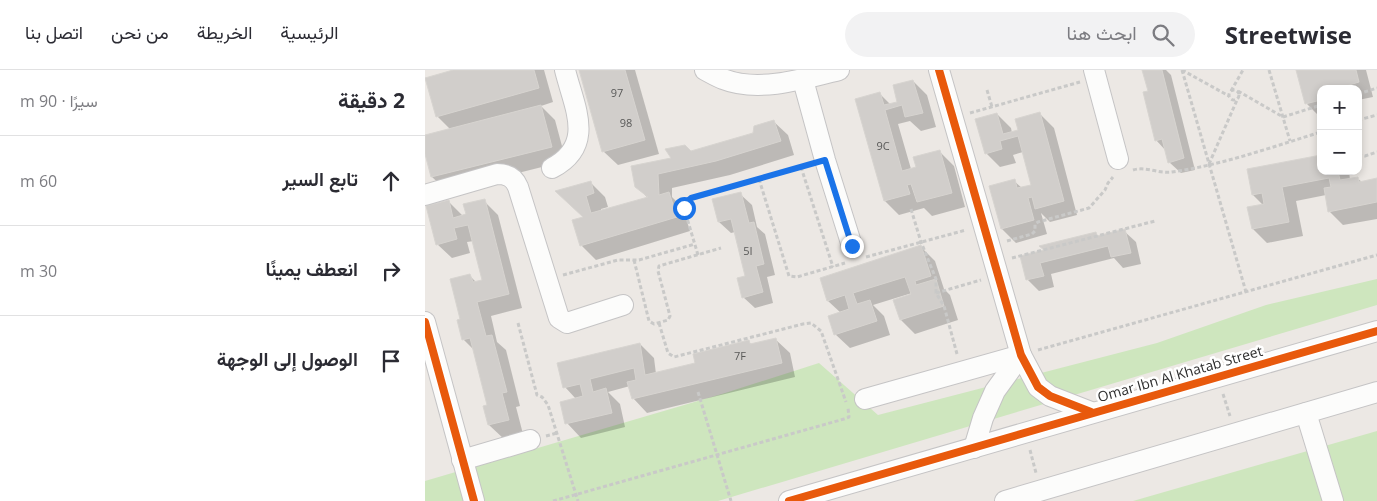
<!DOCTYPE html>
<html lang="ar">
<meta charset="utf-8">
<style>
body{margin:0;font-family:"Open Sans",Vazirmatn,sans-serif;background:#f2f2f3;color:#2b2b33;direction:rtl}
.controls{position:absolute;right:15px;top:15px;display:grid;overflow:hidden;border-radius:10px;box-shadow:0 2px 8px #0003}
.controls button{width:45px;height:45px;display:grid;place-items:center;padding:0;border:0;border-bottom:1px solid #e1e1e2;background:#fff;color:#2b2b33;font:25px sans-serif}
.stop{position:absolute;width:15px;height:15px;margin:-11px;border:4px solid #1a73e8;border-radius:50%;background:#fff}
.stop.end{background:#1a73e8;border-color:#fff;box-shadow:0 1px 5px #0008}
.list{margin:0;padding:0;list-style:none}
h2{display:flex;justify-content:space-between;align-items:center;height:65px;margin:0;padding:0 20px;font-size:21px}
h2 small{font-size:16px;font-weight:400;color:#7c7c81}
.list li{display:grid;grid-template-columns:32px 1fr auto;gap:15px;align-items:center;box-sizing:border-box;height:90px;padding:0 20px;border-top:1px solid #e1e1e2}
.list b{display:block;font-size:19px;white-space:nowrap}
.list em{font-size:16px;font-style:normal;color:#7c7c81}
.icon{flex:none;width:28px;height:28px;fill:none;stroke:currentColor;stroke-width:2;stroke-linecap:round;stroke-linejoin:round}
.map{position:relative;flex:none;width:952px;height:431px;overflow:hidden;direction:ltr}
header{display:flex;align-items:center;gap:30px;box-sizing:border-box;height:70px;padding:0 25px;background:#fff;border-bottom:1px solid #e1e1e2}
header strong{font-size:24px}
nav{display:flex;gap:28px;margin-inline-start:auto;font-size:18px}
.search{width:350px;height:45px;background:#f2f2f3;display:flex;align-items:center;gap:12px;box-sizing:border-box;padding:0 18px;border-radius:28px;color:#7c7c81;font-size:19px}
main{display:flex}
aside{flex:1;background:#fff}
.map>svg:first-child{display:block}
</style>
<header>
<strong>Streetwise</strong>
<div class="search"><svg class="icon" aria-label="search" viewBox="0 0 24 24"><circle cx="10" cy="10" r="6"/><path d="M15 15l6 6"/></svg>ابحث هنا</div>
<nav><a>الرئيسية</a><a>الخريطة</a><a>من نحن</a><a>اتصل بنا</a></nav>
</header>
<main>
<div class="map">
<svg width="952" height="431" viewBox="0 0 952 431">
<rect width="100%" height="100%" fill="#ece8e4"/>
<g fill="#cee6be">
<path d="M952,209v26l-659,196h-293v-20l300,-88 94,-30 59,52 279,-72 109,-38z"/>
<path d="M952,361v70h-244z"/>
</g>
<g fill="#0003">
<path d="M32,0h87l9,32 -12,4 14,14 11,41 -119,30 -15,-14 -7,-28v-13l25,-7 -13,-13z"/>
<path d="M156,0h54l24,84 -41,11 -15,-14z"/>
<path d="M719,0h22l5,5 24,95 -14,3 -12,-11 -2,-10 -11,-12 -7,-48z"/>
<path d="M873,0h68l7,27 -15,3v-11h-37v29l-14,-14z"/>
<path d="M488,11l14,14 9,32 -15,4 -11,-10 -12,3 13,45 6,-1 22,-17 15,15 11,41 -33,9 -8,-8 -25,7 -14,-14 -6,-108 12,12 8,-3z"/>
<path d="M614,43l15,15 23,87 -27,7 -9,-9 6,21 -31,9 -14,-14 12,-48 8,7 10,-2 -9,-34 -10,3 3,8 -16,4 -14,-14 11,-39 14,14 1,5 8,-2z"/>
<path d="M348,51l15,14 6,20 -64,20 -58,13v9l11,11 7,23 -94,29 -14,-14 -8,-25 11,-3 -14,-13 19,-23 15,15 3,10 -7,2v2l47,-13 -12,-12 37,-27 82,-25z"/>
<path d="M896,101h28l1,9 7,-2 5,4 15,-3v40l-34,6 -14,-14 -3,-16 -30,6 7,35 -36,7 -14,-14 -4,-21 14,-3 -10,-10z"/>
<path d="M315,124l12,11 5,22 8,7 10,41 -8,2 6,26 -18,5 -12,-11 4,-20 -12,-45 -4,1 -12,-11z"/>
<path d="M23,131l15,15 21,-15 14,14 24,93 -31,8 6,26 9,8 14,56 -4,1 7,27 -19,5 -15,-14v-19l-15,-56 -11,-11 -1,-19 8,-44 7,7 7,-2 -10,-40 -7,1 3,11 -18,5 -15,-14z"/>
<path d="M699,161l12,11 5,22 -18,4 -9,-10 -63,16 3,13 -15,4 -12,-12 19,-28 49,-18 4,4z"/>
<path d="M496,177l14,14 9,28 6,6 8,25 -43,14 -14,-14 12,-25 -1,-2 -39,12 11,11 6,19 -40,13 -15,-14 6,-21 -13,-12z"/>
<path d="M350,269l15,14 5,24 -148,36 -14,-15 -3,-12 -22,6 12,12 5,23 -44,11 -14,-15 9,-24 -11,-12 75,-43 14,14 2,16 40,-10 53,-22 3,3z"/>
</g>
<g fill="#d1cecb" stroke="#d7d4d0">
<path d="M28,0h81l5,18 -103,29 -11,-39z"/>
<path d="M154,0h46l20,70 -43,12z"/>
<path d="M717,0h20l22,88 -16,5 -6,-24 -7,2 -12,-49 5,-1z"/>
<path d="M871,0h60l3,12 -23,7h-15v11l-16,4z"/>
<path d="M488,10l10,33 -18,4 -3,-12 -17,5 17,61 14,-4 -3,-10 27,-7 12,43 -35,9 -6,-18 -4,1 3,9 -26,7 -29,-102 25,-7 4,13 13,-3 -4,-17z"/>
<path d="M116,35l11,42 -121,30 -6,-23v-19z"/>
<path d="M615,42l24,89 -29,8 -3,-12 -4,1 6,22 -33,9 -12,-43 26,-7 2,9 14,-3 -13,-49 -18,5 2,8 -17,5 -10,-35 22,-6 6,21 15,-4 -3,-11z"/>
<path d="M349,50l7,21 -65,20 -58,13 1,21 10,-3 8,25 -97,29 -8,-26 11,-3 -28,-26 36,-10 3,12 -8,3 5,17 57,-16 -13,-10 -4,-21 40,-8 -6,-9 20,-4 6,6 62,-18 1,-7z"/>
<path d="M896,85v16h17l2,9 18,-3 1,5 18,-4v24l-49,10 -4,-24 7,-1 -2,-9 -47,9 7,35 -37,7 -5,-22 17,-3 -2,-11 -10,2 -5,-26z"/>
<path d="M316,122l8,31 5,-1 10,42 -8,2 7,26 -21,6 -5,-20 8,-2 -14,-57 -13,3 -6,-23z"/>
<path d="M60,129l24,95 -32,8 9,34 6,-1 15,57 -5,1 7,27 -21,5 -5,-19 4,-1 -17,-67 -8,2 -5,-20 3,-1 -10,-40 20,-5 3,8 9,-2 -14,-55 -14,3 3,11 -21,6 -10,-39 23,-6 4,18 13,-4 -3,-10z"/>
<path d="M700,159l6,24 -20,4 -3,-11 -68,17 4,13 -18,4 -6,-24 24,-6 -5,-4 57,-14 1,4z"/>
<path d="M496,175l10,31 -16,5 1,4 20,-6 8,27 -44,14 -7,-20 18,-6 -6,-17 -52,16 4,11 13,-4 7,21 -43,14 -6,-19 21,-7 -4,-14 -18,6 -7,-23z"/>
<path d="M351,268l6,25 -150,36 -5,-17 9,-2 -2,-12 -44,11 3,13 13,-4 6,25 -47,11 -5,-22 23,-6 -3,-12 -17,4 -6,-25 83,-20 5,32 50,-12 -2,-9 56,-14 1,4z"/>
</g>
<g fill="none" stroke-linecap="round" stroke-linejoin="round">
<defs>
<g id="minor">
<path d="M280,0c6,3 12,7 18,9 35,14 81,0 116,-9"/>
<path d="M514,0l82,285 17,32 12,9 41,16"/>
<path d="M669,0l24,89"/>
<path d="M378,10l22,80 27,86"/>
<path d="M127,98c44,-23 22,-61 13,-98"/>
<path d="M0,125l72,-21c10,0 17,3 21,13l41,131 8,5 56,-18"/>
<path d="M0,252l49,179"/>
<path d="M440,329l156,-44"/>
<path d="M881,343l27,88"/>
<path d="M549,378l9,-30 12,-27 26,-36"/>
<path d="M37,390l68,-20"/>
<path d="M364,431l588,-170"/>
<path d="M580,431l372,-109"/>
</g>
</defs>
<use href="#minor" stroke="#c5c4c5" stroke-width="22"/>
<g stroke="#c9c9c8" stroke-width="3" stroke-dasharray="4 2.5" stroke-linecap="butt">
<path d="M757,0l64,222"/>
<path d="M757,0l47,26"/>
<path d="M844,0l21,71"/>
<circle cx="809" cy="25" r="5"/>
<path d="M562,20l5,17"/>
<path d="M806,21l12,-21"/>
<path d="M813,21l45,26 38,-12"/>
<path d="M933,24l19,-6"/>
<path d="M545,43l110,-31"/>
<path d="M933,50l19,-5"/>
<path d="M933,85l7,1 12,-4"/>
<path d="M784,94l28,-64"/>
<path d="M376,97l32,100"/>
<path d="M708,100c13,-4 26,4 39,2 50,-7 100,-25 149,-40"/>
<path d="M334,109l30,97 8,1 48,-14"/>
<path d="M486,139l10,33 15,37v14l8,13 13,48"/>
<path d="M582,171l25,-7 3,-3v-7l3,-2 51,-14 16,-18 3,-7 5,-6"/>
<path d="M273,185l-14,-47v-3l2,-4 121,-36"/>
<path d="M441,187l100,-27"/>
<path d="M587,188l143,-37"/>
<path d="M209,190l15,61 5,3 14,-4 2,-4 -12,-45 1,-5 62,-18"/>
<path d="M138,205l55,-15h21l56,-16"/>
<path d="M511,223l45,-13"/>
<path d="M93,253l19,72 5,2 6,8 30,96"/>
<path d="M234,253l9,30 6,4 129,-33 8,-1 10,8 25,71"/>
<path d="M613,280l339,-95"/>
<path d="M273,322l33,109"/>
<path d="M798,324l7,22"/>
<path d="M121,366l11,-3"/>
<path d="M605,380l6,23"/>
<path d="M128,431l291,-82 5,-2 -1,-9"/>
</g>
<use href="#minor" stroke="#fcfcfb" stroke-width="20"/>
<defs>
<g id="cycleway">
<path d="M514,0l82,285 17,32 12,9 41,16"/>
<path d="M0,252l49,179"/>
<path d="M364,431l588,-170"/>
</g>
</defs>
<use href="#cycleway" stroke="#fff" stroke-width="11"/>
<use href="#cycleway" stroke="#e8590c" stroke-width="8"/>
</g>
<g fill="none" stroke-linecap="round" stroke-linejoin="round">
<path stroke="#1a73e8" stroke-width="6" d="M259,138l1,-5 6,-5 134,-38 27,86"/>
</g>
<g text-anchor="middle" stroke-width="5" stroke-linejoin="round" paint-order="stroke">
<g font-size="11" fill="#585857">
<text x="192" y="27">97</text>
<text x="201" y="57">98</text>
<text x="458" y="80">9C</text>
<text x="323" y="185">5I</text>
<text x="315" y="290">7F</text>
</g>
<g font-size="14" fill="#2e2e2e" stroke="#fff">
<text transform="translate(755 304) rotate(-16)" y="5">Omar Ibn Al Khatab Street</text>
</g>
</g>
</svg>
<div class="controls">
<button>+</button>
<button>−</button>
</div>
<div class="stop" style="left:259px;top:138px"></div>
<div class="stop end" style="left:427px;top:176px"></div>
</div>
<aside>
<h2>2 دقيقة<small>سيرًا · 90 m</small></h2>
<ul class="list">
<li><svg class="icon" aria-label="ahead" viewBox="0 0 24 24"><path d="M12 20V5M6 11l6-6 6 6"/></svg><div><b>تابع السير</b></div><em>60 m</em></li>
<li><svg class="icon" aria-label="right" viewBox="0 0 24 24"><path d="M7 20v-9h11M14 6l5 5-5 5"/></svg><div><b>انعطف يمينًا</b></div><em>30 m</em></li>
<li><svg class="icon" aria-label="arrive" viewBox="0 0 24 24"><path d="M6 21V4h12l-3 4 3 4H6"/></svg><div><b>الوصول إلى الوجهة</b></div></li>
</ul>
</aside>
</main>
